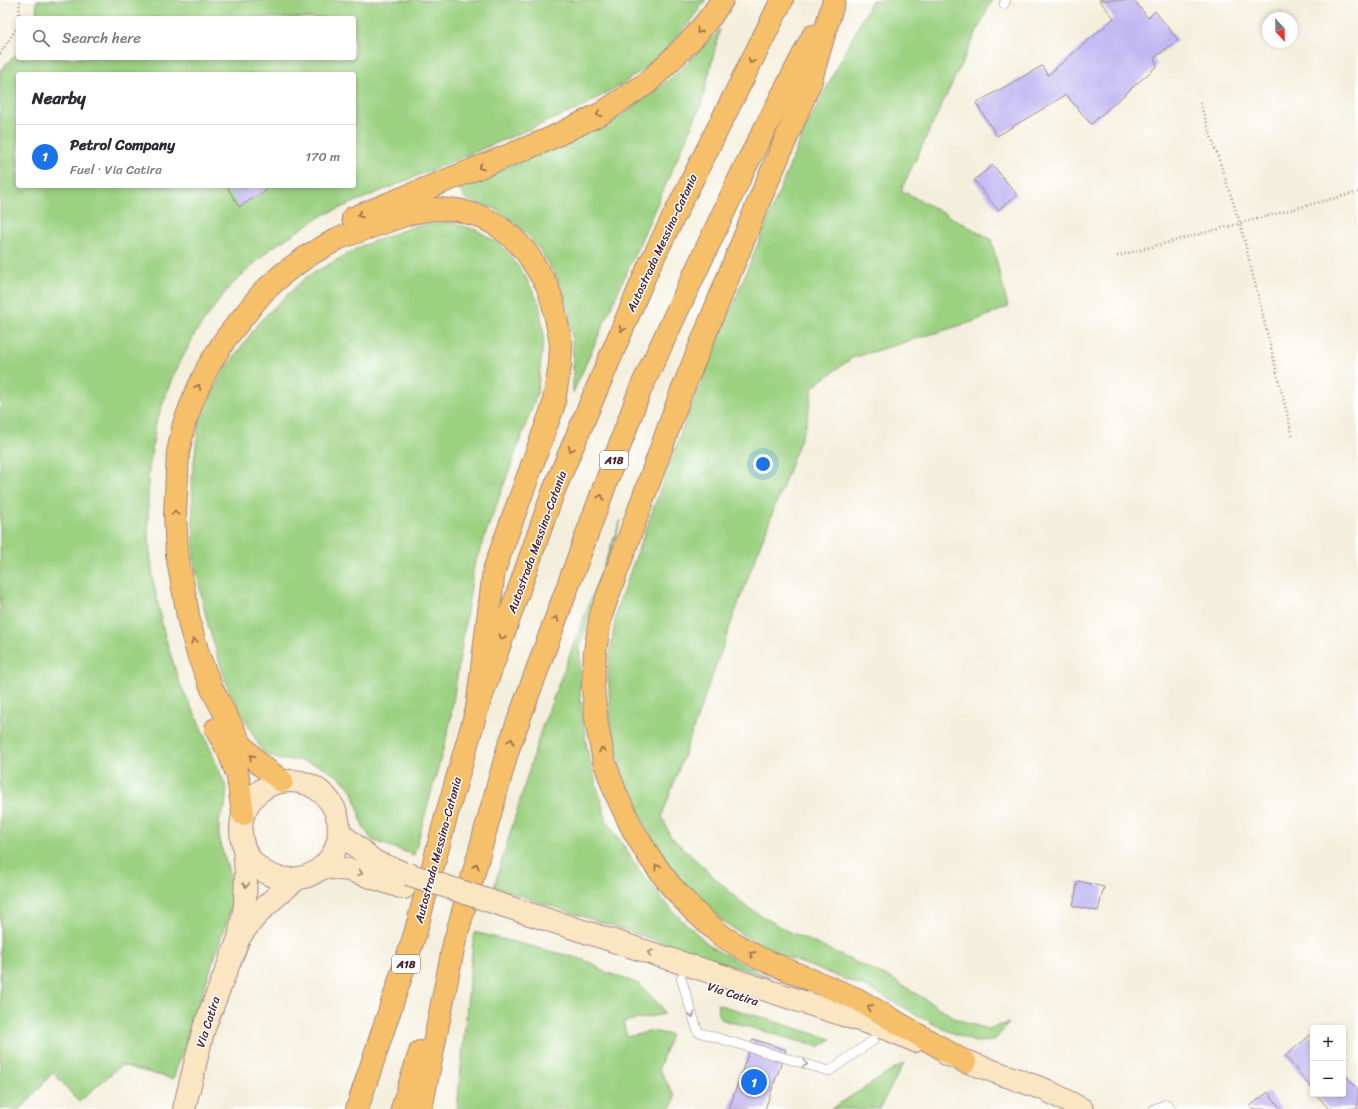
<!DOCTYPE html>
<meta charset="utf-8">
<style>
body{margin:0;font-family:Sriracha,sans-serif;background:#f7f7f7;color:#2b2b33}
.controls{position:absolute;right:12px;bottom:12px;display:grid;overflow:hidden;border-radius:4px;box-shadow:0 2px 6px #0003}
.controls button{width:36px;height:36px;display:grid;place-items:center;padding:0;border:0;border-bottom:1px solid #e1e1e2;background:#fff;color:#2b2b33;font:20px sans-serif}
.compass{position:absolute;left:1262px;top:12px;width:36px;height:36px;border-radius:50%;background:#fff;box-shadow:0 2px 6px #0003;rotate:158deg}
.you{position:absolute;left:763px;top:464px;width:14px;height:14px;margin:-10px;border:3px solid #fff;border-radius:50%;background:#1a73e8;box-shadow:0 0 0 6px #1a73e833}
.badge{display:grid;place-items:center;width:26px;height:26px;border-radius:50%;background:#1a73e8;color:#fff;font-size:13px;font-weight:700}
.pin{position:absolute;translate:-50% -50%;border:2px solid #fff;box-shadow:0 1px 4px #0006}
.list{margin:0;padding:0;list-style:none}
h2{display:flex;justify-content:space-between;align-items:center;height:52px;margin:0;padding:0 16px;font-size:17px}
h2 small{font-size:13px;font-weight:400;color:#7c7c81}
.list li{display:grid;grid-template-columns:26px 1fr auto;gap:12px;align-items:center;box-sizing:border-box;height:64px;padding:0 16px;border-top:1px solid #e1e1e2}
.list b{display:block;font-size:15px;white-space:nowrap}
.list p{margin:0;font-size:13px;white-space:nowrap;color:#7c7c81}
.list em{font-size:13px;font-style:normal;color:#7c7c81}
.icon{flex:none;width:22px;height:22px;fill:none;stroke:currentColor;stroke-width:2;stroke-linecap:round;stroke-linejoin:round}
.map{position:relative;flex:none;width:1358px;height:1109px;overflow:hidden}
.search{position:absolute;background:#fff;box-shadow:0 2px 6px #0003;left:16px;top:16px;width:340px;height:44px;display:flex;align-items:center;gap:10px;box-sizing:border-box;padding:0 14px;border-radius:4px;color:#7c7c81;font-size:15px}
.panel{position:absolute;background:#fff;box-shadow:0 2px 6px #0003;left:16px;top:72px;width:340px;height:116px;border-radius:4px}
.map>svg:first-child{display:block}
</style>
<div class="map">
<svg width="1358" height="1109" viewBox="0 0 1358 1109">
<rect width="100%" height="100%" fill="#fff"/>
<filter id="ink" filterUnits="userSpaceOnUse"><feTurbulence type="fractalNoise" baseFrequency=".025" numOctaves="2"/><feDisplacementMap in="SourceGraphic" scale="8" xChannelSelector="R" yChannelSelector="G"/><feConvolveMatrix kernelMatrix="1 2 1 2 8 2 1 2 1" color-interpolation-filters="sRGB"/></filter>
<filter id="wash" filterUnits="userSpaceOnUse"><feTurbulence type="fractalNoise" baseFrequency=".012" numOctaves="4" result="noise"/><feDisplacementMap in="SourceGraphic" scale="16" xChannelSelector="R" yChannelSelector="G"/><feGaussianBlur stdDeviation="0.9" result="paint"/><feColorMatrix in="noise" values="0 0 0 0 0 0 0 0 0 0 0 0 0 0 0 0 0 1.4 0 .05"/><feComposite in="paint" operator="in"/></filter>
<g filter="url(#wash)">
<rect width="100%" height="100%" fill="#f4efdd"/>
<g fill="#9cd182" stroke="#737856" fill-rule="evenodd">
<path d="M37,0h669l-14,19 -32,38 -36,26 -46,26 -257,107 -51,33 -41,38 -33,45 -24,46 -16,45 -8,53v54l5,50 11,53 15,49 18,36 30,71 -2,19 -6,11v21l12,39 1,24 -4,15 -55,161 -52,-14 -42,37 -26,-30 -32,37h-21v-1039l18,-17v5h336v-40h-318zM18,74h336v112h-336z"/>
<path d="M872,0h120l-91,190 90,49 17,68 -36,15 -120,36 -39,29 -7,38 -68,179 -76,212 8,20 75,70 39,23 110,51 63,39 30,10 22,-6 -15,18 -19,1 -34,-14 -73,-40 -90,-34 -35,-19 -33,-23 -33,-35 -24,-37 -26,-53 -16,-52 -3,-69 9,-58 65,-178 121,-297z"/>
<path d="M720,29l-19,76 -128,288c0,-27 1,-56 -5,-82 -10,-42 -36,-80 -73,-102 -9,-4 -20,-6 -29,-9l-7,-12 162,-72 55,-42z"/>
<path d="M447,222l30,8 25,16 22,28 15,29 5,32 -7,59 -63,172 -25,162 -35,127 -42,-15 -9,-13 -10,-36 -14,-14 -20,-12 -21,-5h-18l-17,-7 -35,-65 -21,-66 -13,-61 -2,-84 7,-54 21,-46 39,-55 46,-44 56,-32 54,-20z"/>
<path d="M621,520l-41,127v45l7,58 19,69 32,49 37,46 39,35 58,30 -278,-92 47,-157z"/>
<path d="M474,932l107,27 15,6 4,5 39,14 22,22 3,8 -41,8 4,15 25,-6 19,4 -12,33 16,29 -4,12h-214z"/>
<path d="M717,1004l114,35 -12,8 -99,-28z"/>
<path d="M904,1063l-25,46h-48z"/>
</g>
<g id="blocks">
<g fill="#c1b7f2">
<path d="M1099,0h35l14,18 7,-7 23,29 -24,18 3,8 -66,58 -25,-29 -69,41 -21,-33 66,-37 6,9 66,-57z"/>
<path d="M993,165l24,30 -19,15 -24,-30z"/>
<path d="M231,186h33l3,4 -28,17 -11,-19z"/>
<path d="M1078,881l26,6 -6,24 -25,-5z"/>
<path d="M1312,1034l1,1v55l-28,-34z"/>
<path d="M753,1039l33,11 -21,59h-36z"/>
<path d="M1343,1072l15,18v18l-29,1 -13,-15h27z"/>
<path d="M1268,1092l13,17h-29l-2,-3z"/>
</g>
</g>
</g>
<g filter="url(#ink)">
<use href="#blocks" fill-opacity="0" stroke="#9f8784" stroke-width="1"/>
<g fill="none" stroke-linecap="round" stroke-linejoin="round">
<defs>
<g id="lane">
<path d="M1004,4l2,-4"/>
<path d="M681,978l17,54 131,39 45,-31"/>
<path d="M1154,1109l13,-5 4,5"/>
</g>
<g id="secondary">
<circle cx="290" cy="830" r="49"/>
<path d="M339,832l36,30 24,9"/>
<path d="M322,867l28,3 54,18"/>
<path d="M508,907l379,122 28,12"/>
<path d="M241,935c15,-22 35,-39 56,-56"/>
<path d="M948,1055l98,35 36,19"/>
<path d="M184,1109l20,-81 35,-90 6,-33 1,-31 -2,-26"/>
</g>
<g id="highway">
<path d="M834,0l-24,83 -51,118 -79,195 -79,219 -6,36 -2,37 4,37 7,36 12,33 16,34 18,30 21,28 24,26 27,24 37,22 98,41 108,63"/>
<path d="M353,218l194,-78 55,-27 45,-30 23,-22 23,-23 19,-23 10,-15"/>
<path d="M216,729l13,23 9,25 5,37"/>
<path d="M282,781l-24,-18 -17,-19 -29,-55 -13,-32 -9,-31 -13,-72 -2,-40 3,-61 6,-29 11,-29 13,-28 18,-29 37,-46 21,-19 25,-18 30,-17 72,-25 23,-4 24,1 21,6 18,9 17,14 13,14 20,32 6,18 8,40 -1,22 -7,42 -59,163 -17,139"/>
<path d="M357,1109l58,-175 31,-117 31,-108 77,-219 95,-224 133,-266"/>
<path d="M402,1109l18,-57"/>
<path d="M421,1109l33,-165 54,-195 132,-359 103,-219 70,-135"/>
</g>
</defs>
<use href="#lane" stroke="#9f8784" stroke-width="10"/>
<use href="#secondary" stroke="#9f8784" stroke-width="24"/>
<use href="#highway" stroke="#9f8784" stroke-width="24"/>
<g stroke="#9f8784" stroke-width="2.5" stroke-dasharray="1 3" stroke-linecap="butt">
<path d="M19,18l1,-18"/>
<path d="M0,54l18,-28"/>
<path d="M1200,103l40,120 53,215"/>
<path d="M1117,256l241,-64"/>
</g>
<use href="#lane" stroke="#fff" stroke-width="9"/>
<use href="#secondary" stroke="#fbe6c4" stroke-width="22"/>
<use href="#highway" stroke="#f6c06b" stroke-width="22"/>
<defs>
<path id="secondary-bridge" d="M408,874l100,33"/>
</defs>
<use href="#secondary-bridge" stroke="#9f8784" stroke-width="24" stroke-linecap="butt"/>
<use href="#secondary-bridge" stroke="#fbe6c4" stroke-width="22"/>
</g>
<defs><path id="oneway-chevron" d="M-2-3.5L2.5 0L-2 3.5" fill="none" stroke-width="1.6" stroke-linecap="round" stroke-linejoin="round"/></defs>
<g stroke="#976748">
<use href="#oneway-chevron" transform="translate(699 31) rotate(129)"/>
<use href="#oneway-chevron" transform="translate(751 61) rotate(116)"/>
<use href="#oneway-chevron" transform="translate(599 114) rotate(151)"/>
<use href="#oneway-chevron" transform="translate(481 167) rotate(158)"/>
<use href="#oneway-chevron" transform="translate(360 215) rotate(159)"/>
<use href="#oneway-chevron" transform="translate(622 329) rotate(113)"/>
<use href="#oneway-chevron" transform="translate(198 387) rotate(-65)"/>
<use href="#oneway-chevron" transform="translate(571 449) rotate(113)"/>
<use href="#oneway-chevron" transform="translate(601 497) rotate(-70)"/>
<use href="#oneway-chevron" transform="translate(175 513) rotate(-90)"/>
<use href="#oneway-chevron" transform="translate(556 619) rotate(-70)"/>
<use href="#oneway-chevron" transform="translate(502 637) rotate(109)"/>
<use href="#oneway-chevron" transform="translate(194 641) rotate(-106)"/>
<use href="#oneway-chevron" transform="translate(511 741) rotate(-70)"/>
<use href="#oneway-chevron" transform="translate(602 750) rotate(-102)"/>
<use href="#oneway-chevron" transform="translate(252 757) rotate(-131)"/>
<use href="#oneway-chevron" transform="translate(476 866) rotate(-75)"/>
<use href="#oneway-chevron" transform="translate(657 867) rotate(-126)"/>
<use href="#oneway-chevron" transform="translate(752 954) rotate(-148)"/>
<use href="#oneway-chevron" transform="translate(870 1007) rotate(-150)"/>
</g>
<g stroke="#a28278">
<use href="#oneway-chevron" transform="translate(360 873) rotate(17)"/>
<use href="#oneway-chevron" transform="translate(246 885) rotate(92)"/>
<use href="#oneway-chevron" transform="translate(650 953) rotate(-162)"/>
</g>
<g stroke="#ae9aa0">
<use href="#oneway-chevron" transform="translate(692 1015) rotate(73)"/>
<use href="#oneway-chevron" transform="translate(805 1064) rotate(17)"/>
</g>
</g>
<g text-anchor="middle" stroke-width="3" stroke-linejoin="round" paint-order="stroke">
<g fill="#fff" stroke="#80626b" stroke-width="1">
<rect x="600" y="451" width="28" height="18" rx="3"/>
<rect x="392" y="955" width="28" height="18" rx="3"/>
</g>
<g font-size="11" font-weight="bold" fill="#4a1f2b">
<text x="614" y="464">A18</text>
<text x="406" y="968">A18</text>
</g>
<g font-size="12" fill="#4a1f2b" stroke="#fff">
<text transform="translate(662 243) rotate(-65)" y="4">Autostrada Messina-Catania</text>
<text transform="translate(537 542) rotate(-70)" y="4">Autostrada Messina-Catania</text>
<text transform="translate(438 850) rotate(-75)" y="4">Autostrada Messina-Catania</text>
<text transform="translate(733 994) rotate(18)" y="4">Via Catira</text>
<text transform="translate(208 1022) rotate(-72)" y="4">Via Catira</text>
</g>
</g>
</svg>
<div class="controls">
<button>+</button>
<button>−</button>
</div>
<svg class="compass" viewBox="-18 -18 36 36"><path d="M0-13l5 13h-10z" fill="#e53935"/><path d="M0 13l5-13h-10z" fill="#7c7c81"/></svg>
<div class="you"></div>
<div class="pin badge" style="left:754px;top:1082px">1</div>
<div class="search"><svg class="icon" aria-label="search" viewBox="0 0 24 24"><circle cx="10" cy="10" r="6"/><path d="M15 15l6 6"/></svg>Search here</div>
<section class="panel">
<h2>Nearby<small></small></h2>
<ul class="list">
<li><span class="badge">1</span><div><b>Petrol Company</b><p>Fuel · Via Catira</p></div><em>170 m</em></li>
</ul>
</section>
</div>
